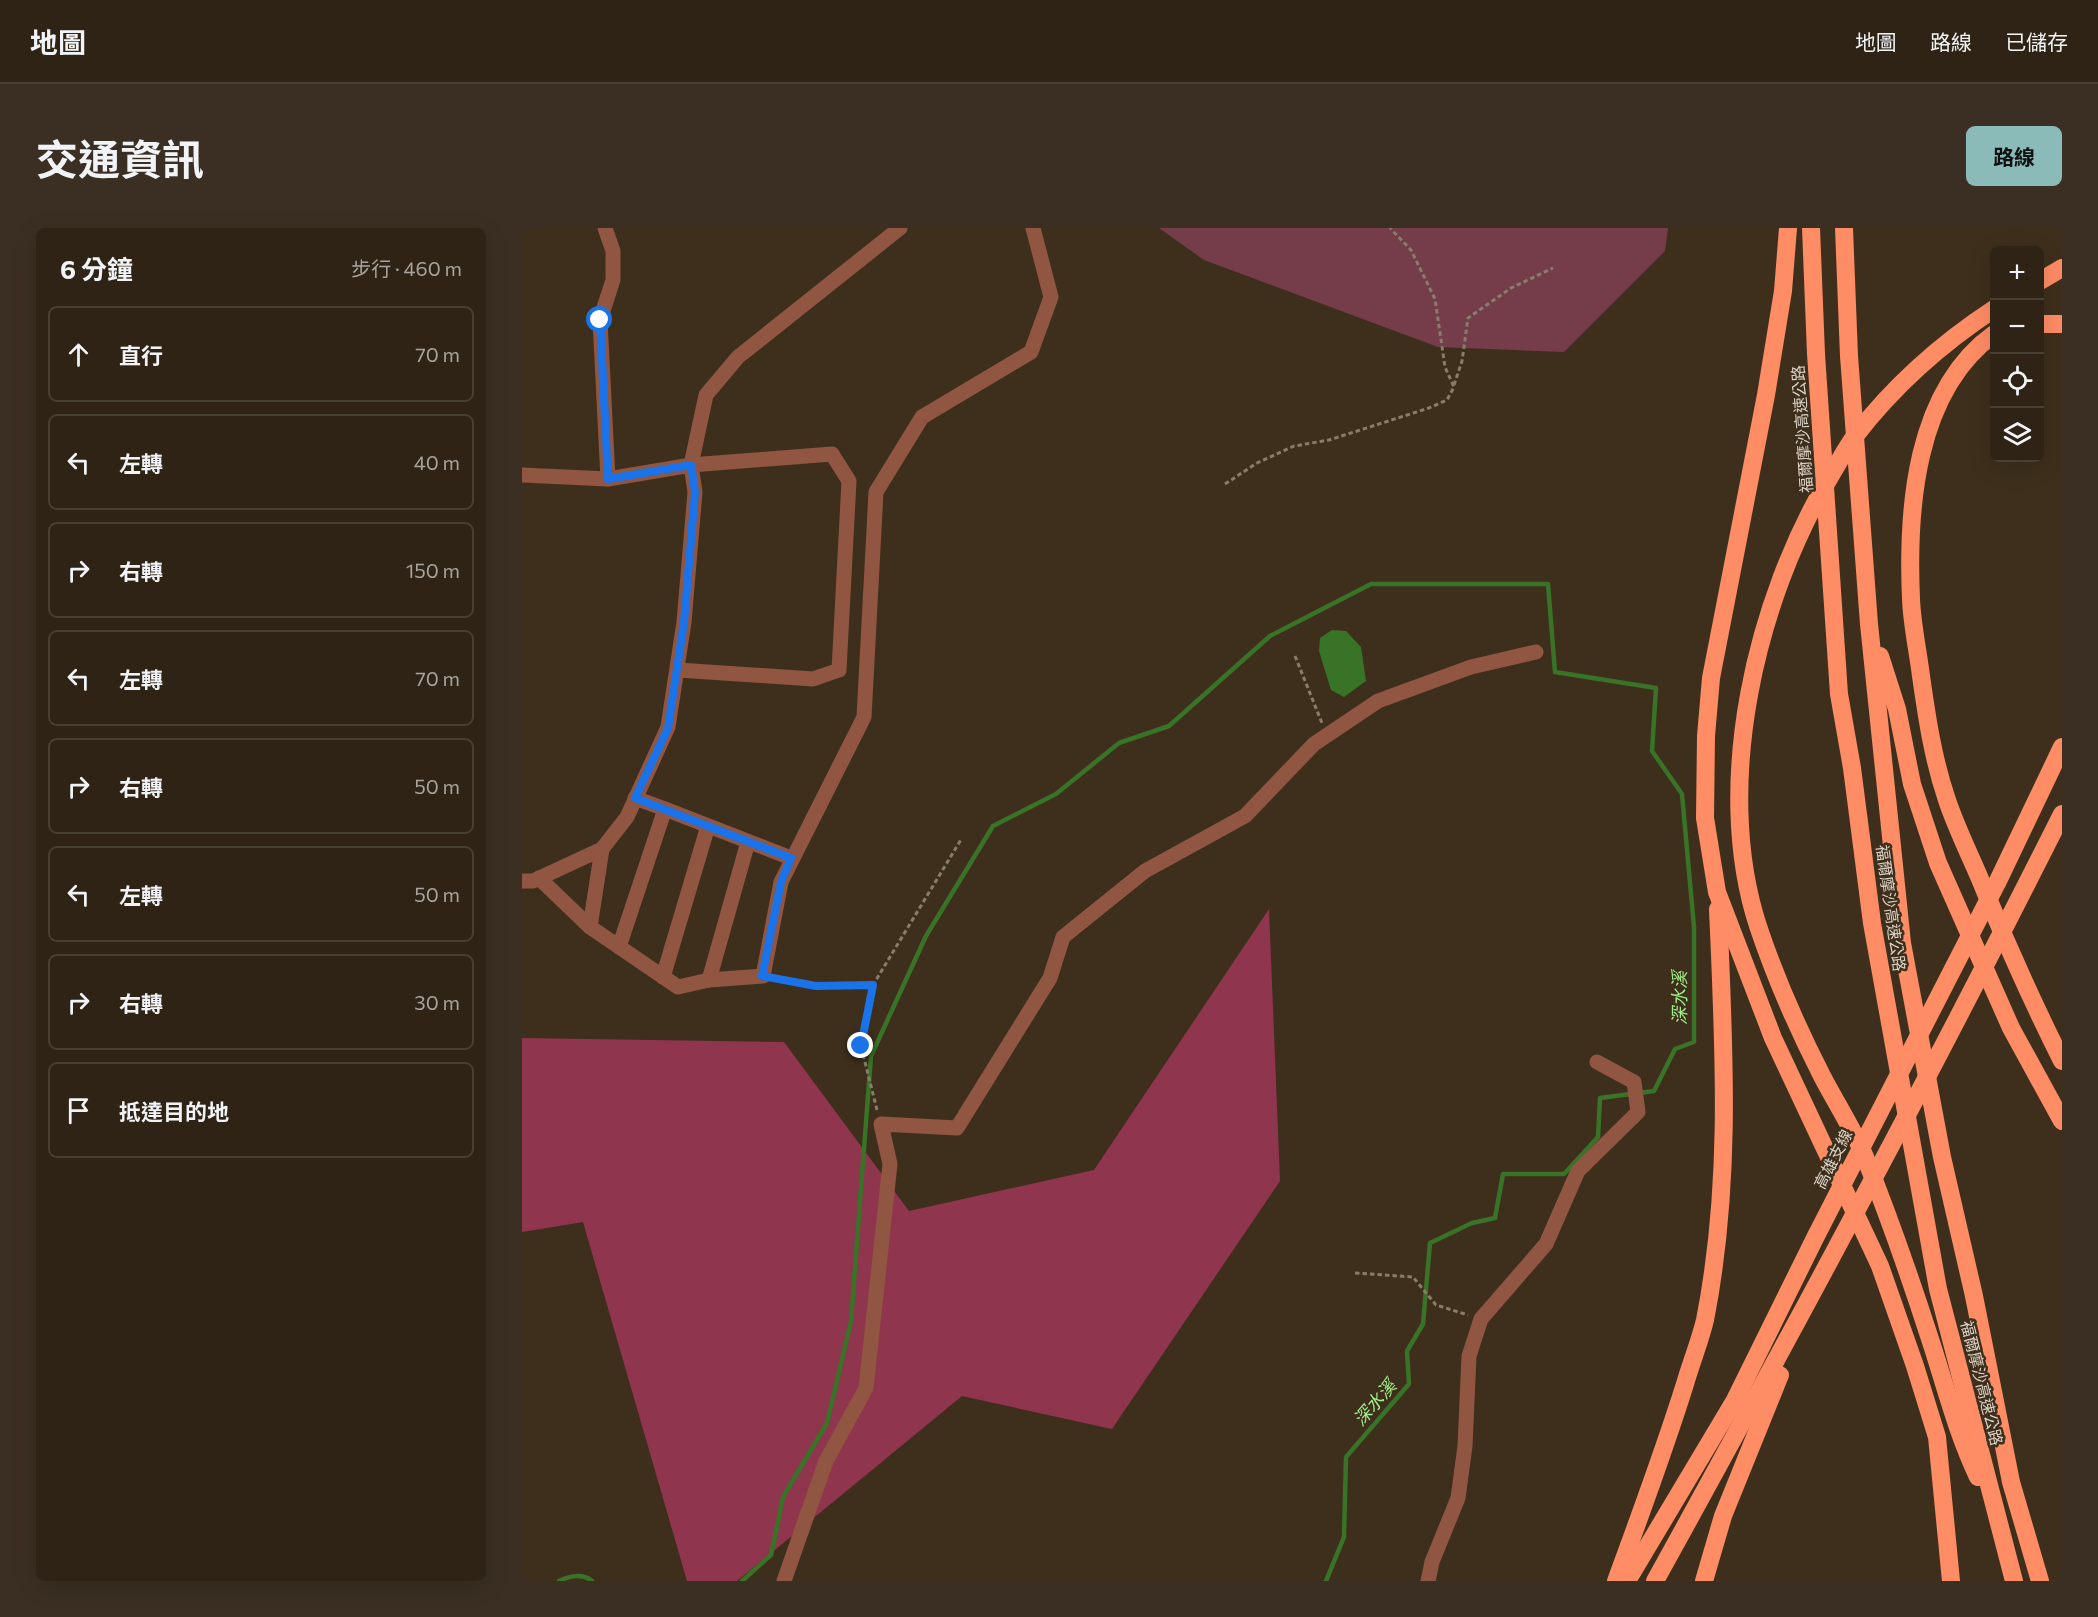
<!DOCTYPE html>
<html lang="zh-TW">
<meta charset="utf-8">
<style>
body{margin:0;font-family:Commissioner,"Noto Sans TC",sans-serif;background:#3a2f22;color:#f1f3f6}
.controls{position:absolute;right:18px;top:18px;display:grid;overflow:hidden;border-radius:9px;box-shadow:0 6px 24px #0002}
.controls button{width:54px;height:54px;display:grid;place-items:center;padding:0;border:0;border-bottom:2px solid #494034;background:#2e2315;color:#f1f3f6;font:30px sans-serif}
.stop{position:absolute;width:18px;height:18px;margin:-14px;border:4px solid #1a73e8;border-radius:50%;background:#fff}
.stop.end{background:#1a73e8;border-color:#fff;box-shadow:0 2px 6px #0008}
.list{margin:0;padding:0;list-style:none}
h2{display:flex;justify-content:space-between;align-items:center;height:78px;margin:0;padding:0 24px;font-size:26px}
h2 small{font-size:20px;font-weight:400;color:#a7a4a0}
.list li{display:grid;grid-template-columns:39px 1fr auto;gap:18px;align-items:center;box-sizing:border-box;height:96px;margin:0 12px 12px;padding:0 12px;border:2px solid #494034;border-radius:9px}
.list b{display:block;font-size:22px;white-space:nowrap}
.list em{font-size:20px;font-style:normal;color:#a7a4a0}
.icon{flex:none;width:33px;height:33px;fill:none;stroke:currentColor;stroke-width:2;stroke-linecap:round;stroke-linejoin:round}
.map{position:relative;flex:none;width:1540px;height:1353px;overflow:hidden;border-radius:9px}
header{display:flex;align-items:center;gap:36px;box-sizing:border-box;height:84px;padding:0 30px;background:#2e2315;border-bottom:2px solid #494034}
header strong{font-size:28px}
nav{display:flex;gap:33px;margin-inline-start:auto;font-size:21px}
.intro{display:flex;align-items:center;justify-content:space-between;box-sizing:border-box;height:144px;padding:0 36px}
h1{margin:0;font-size:42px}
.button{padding:15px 27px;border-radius:9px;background:#8bbbb9;color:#111;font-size:21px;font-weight:700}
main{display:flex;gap:36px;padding:0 36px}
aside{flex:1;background:#2e2315;border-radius:9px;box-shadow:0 6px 24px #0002}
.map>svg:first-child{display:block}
</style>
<header>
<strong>地圖</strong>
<nav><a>地圖</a><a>路線</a><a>已儲存</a></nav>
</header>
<div class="intro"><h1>交通資訊</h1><a class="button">路線</a></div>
<main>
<aside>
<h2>6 分鐘<small>步行 · 460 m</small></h2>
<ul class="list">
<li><svg class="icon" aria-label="ahead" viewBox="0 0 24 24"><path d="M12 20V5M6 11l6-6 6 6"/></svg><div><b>直行</b></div><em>70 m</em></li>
<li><svg class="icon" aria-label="left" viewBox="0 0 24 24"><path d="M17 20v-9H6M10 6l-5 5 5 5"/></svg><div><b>左轉</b></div><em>40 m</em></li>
<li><svg class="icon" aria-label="right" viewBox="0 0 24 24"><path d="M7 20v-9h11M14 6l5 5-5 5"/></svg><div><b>右轉</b></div><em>150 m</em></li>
<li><svg class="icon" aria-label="left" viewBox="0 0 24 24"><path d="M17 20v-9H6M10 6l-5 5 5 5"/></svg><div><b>左轉</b></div><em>70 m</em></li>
<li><svg class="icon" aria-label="right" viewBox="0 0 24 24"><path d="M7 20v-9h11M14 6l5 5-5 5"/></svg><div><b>右轉</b></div><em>50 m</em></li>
<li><svg class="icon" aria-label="left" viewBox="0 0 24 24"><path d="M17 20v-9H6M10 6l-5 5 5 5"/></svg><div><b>左轉</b></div><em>50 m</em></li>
<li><svg class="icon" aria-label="right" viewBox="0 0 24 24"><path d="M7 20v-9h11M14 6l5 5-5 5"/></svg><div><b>右轉</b></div><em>30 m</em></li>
<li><svg class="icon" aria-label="arrive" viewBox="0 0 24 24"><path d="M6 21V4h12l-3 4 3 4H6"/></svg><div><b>抵達目的地</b></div></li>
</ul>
</aside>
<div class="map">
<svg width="1540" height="1353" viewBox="0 0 1540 1353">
<rect width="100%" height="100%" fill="#3e2f1c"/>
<path fill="#743d49" d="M637,0h509l-3,23 -101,101 -126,-5 -234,-87z"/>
<path fill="#90354e" d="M747,681l11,272 -168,248 -150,-33 -225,185h-50l-104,-359 -61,10v-194l262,4 125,169 185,-41z"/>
<path fill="#387327" d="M810,402l14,1 15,16 5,34 -22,16 -13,-7 -12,-39 1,-13z"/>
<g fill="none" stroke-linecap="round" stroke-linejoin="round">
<g stroke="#387327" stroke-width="4.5">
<path d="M37,1353c10,-5 24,-8 33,0"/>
<path d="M220,1353l29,-26 12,-58 44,-74 24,-102 20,-265 55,-120 67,-110 63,-32 63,-51 50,-17 101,-90 101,-52h177l7,88 101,16 -4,63 30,43 12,133v115l-19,7 -21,42 -54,7 -2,39 -34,37h-61l-8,44 -23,5 -42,20 -7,81 -16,27 2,33 -63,73 -2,80 -18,44"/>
</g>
<g stroke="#887c6c" stroke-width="3" stroke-dasharray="4.5 3" stroke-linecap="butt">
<path d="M932,157l8,-24 6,-43 43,-30 42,-20"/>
<path d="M703,256l32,-21 37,-17 35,-6 100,-32 18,-8 7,-13 -9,-20 -10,-68 -24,-49 -21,-22"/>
<path d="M773,428l27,67"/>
<path d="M254,751l39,7 58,-1"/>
<path d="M355,882l-16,-64 12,-61 89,-147"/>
<path d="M833,1045l58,4 23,28 32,10"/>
</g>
<g stroke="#905642" stroke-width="15">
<path d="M83,0l8,23v29l-13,40 8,159"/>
<path d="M0,247l86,4 83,-14 15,-70 32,-38 162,-129"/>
<path d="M113,570l30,11"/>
<path d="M17,650l51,49 88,60 31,-7 54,-4 18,-94 83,-165 12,-225 46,-75 109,-65 20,-55 -18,-69"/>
<path d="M0,653h11l69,-32 25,-32 41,-90 16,-105 11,-130 -4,-27 141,-11 17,27 -10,189 -26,9 -135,-9"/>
<path d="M68,699l12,-78"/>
<path d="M97,719l46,-138 126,49"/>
<path d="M141,749l45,-151"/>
<path d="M187,752l39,-138"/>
<path d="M262,1353l42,-120 40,-73 24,-224 -9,-40 76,4 93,-150 13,-41 82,-66 100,-55 69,-72 64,-43 93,-34 65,-15"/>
<path d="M906,1353l4,-19 26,-64 7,-52 4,-90 12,-37 65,-75 32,-73 60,-59 -4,-30 -37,-20"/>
</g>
<g stroke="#fe8c65" stroke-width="18">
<path d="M1266,0l-5,63 -17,104 -55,283 -5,58 -1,82 12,74 56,146 107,228 35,100 22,71 14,144"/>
<path d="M1289,0l5,126 23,340 13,74 20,155 66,366 76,292"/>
<path d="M1322,0l5,128 20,268 33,319 40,214 32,139 37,186 29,99"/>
<path d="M1518,53l22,-13"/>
<path d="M1518,96h22"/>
<path d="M1472,106c-79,57 -87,175 -83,265 1,26 7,52 10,77 6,42 12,83 26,124 9,27 22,53 33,79 25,62 52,122 82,182"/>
<path d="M1358,428l17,53 15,75 26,79 73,165 51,93"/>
<path d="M1456,1249c-21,-44 -32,-89 -47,-135 -20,-62 -42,-125 -66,-185 -12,-28 -29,-54 -43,-81 -24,-47 -47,-99 -64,-150 -46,-141 -2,-327 73,-451 8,-13 15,-27 24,-39 38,-49 87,-93 139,-127"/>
<path d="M1094,1353c24,-65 48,-130 69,-197 6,-21 15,-43 20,-64 27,-137 19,-273 13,-411"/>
<path d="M1105,1353l108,-181 80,-162 182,-355 65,-136"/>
<path d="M1133,1353c140,-253 277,-508 407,-767"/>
<path d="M1182,1353l19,-65 57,-141"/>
</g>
</g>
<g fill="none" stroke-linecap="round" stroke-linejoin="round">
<path stroke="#1a73e8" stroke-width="8" d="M78,92l8,159 83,-14 4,27 -11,130 -16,106 -33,70 156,60 -10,24 -19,94 54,10 57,-1 -12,61"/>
</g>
<g text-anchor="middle" stroke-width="5" stroke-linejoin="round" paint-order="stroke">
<g font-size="16" fill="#dbd2c6" stroke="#3e2f1c">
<text transform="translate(1280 201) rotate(-94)" y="6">福爾摩沙高速公路</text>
<text transform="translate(1369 680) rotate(82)" y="6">福爾摩沙高速公路</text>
<text transform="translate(1311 931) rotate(-63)" y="6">高雄支線</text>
<text transform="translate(1460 1155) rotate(76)" y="6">福爾摩沙高速公路</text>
</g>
<g font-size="18" font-style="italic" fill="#9fef8a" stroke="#3e2f1c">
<text transform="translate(1158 770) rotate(-90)" y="6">深水溪</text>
<text transform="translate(853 1175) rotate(-49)" y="6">深水溪</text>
</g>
</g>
</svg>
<div class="controls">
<button>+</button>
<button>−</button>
<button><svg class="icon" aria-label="locate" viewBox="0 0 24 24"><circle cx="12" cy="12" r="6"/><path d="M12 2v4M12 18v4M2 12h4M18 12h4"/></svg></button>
<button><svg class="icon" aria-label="layers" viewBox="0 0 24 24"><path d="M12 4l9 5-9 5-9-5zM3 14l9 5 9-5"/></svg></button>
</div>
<div class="stop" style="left:78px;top:92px"></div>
<div class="stop end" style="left:339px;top:818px"></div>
</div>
</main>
